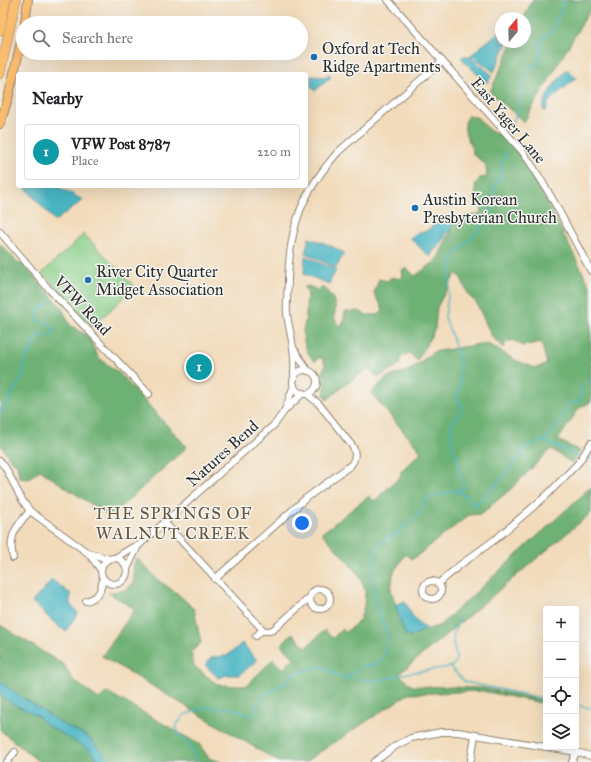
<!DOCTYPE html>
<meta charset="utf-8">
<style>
body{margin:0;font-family:"IM FELL Great Primer",serif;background:#f2f2f2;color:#202124}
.controls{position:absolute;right:12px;bottom:12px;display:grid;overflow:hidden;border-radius:4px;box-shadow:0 4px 16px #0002}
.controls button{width:36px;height:36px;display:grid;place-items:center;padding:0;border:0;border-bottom:1px solid #e0e0e0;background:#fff;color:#202124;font:20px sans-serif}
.compass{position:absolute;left:495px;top:12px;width:36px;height:36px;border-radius:50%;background:#fff;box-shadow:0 4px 16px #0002;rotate:19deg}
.you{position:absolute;left:302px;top:523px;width:14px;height:14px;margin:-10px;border:3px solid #fff;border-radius:50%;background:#1a73e8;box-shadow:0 0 0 6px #1a73e833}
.badge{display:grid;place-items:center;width:26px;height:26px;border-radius:50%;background:#1f6fb2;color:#fff;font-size:13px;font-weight:700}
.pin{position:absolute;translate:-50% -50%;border:2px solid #fff;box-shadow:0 1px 4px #0006}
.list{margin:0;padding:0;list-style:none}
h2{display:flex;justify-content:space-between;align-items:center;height:52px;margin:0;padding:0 16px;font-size:17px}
h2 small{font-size:13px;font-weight:400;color:#757577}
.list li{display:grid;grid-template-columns:26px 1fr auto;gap:12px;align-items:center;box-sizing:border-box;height:56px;margin:0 8px 8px;padding:0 8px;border:1px solid #e0e0e0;border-radius:4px}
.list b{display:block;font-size:15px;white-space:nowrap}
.list p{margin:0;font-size:13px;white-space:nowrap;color:#757577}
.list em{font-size:13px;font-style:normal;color:#757577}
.icon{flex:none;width:22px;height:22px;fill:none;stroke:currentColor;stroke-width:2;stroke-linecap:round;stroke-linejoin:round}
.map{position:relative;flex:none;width:591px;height:762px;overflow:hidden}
.search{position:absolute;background:#fff;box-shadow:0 4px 16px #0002;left:16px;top:16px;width:292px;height:44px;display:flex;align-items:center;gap:10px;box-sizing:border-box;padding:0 14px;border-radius:22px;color:#757577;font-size:15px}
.panel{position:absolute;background:#fff;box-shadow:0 4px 16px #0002;left:16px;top:72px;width:292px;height:116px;border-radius:4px}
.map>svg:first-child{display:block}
</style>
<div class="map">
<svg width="591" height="762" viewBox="0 0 591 762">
<rect width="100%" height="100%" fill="#f6f6f2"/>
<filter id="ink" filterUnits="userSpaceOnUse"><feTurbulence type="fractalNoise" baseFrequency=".025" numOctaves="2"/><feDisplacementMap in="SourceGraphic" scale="8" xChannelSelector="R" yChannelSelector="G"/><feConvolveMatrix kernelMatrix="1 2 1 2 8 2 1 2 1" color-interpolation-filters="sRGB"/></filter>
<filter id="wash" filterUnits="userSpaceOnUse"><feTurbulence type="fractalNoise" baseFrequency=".012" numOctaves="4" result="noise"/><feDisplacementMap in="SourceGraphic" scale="16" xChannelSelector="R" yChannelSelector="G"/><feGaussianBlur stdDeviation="0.9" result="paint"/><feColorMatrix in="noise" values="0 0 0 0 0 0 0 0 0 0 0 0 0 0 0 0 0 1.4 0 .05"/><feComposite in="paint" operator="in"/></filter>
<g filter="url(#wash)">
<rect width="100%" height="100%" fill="#f2dbbb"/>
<path fill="#89ce88" stroke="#5a7c5a" d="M84,234l51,53 -43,40 -50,-54z"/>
<g fill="#6eb174" stroke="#4c6e50">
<path d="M532,0h59v8l-67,114 -34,-30 23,-50h12v-24h-1z"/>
<path d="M468,115l10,3 12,13 11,4 19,20 20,34 51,99v114l-12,6 -21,32 22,11 -8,12 -21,-14 -39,39 -31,26 -12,1 -56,44 -8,-5 -12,20 -2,16 14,44 5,3 15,-7 14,-4 152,-139v26l-192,161 13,12 71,2 63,13v3l-64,-13 -74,3 -103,68h-26l-177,-106 33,-47 -26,-16c5,-2 11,-1 16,-3 15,-8 6,-16 9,-26 1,-2 2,-4 3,-6l21,22 20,14 16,15 7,34 -10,9 3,14 24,19 28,1 27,-27 10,10 11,-11 -13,-13 11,-12 14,14 19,-17 8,8 9,-9 3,4 15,-13 4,-14 1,-15 -5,-14 -12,-15 -26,-29 47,-37 5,5 26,-24 1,-6 20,-19 -50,-59 15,-15 26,-9 21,-17 53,-9 31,18 19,7 11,-4 -6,-22 -18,4 -10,-6 -7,2 -3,6 -12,-13 -15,-33 -7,-6 -8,-18 -5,-5 -19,34 -2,22 -18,32 -8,-8 -9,5v6l-21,13 -11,-8 -22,15 -19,16 -3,-6 1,-8 -2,-13 2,-9 -3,-6h-4l-3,4c-8,-8 -12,-19 -12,-31 1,-5 3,-11 3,-16 1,-8 -1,-13 2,-21l-4,-7 5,-1 10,5 2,-3h3c8,7 14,16 10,28l3,8 3,3 3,-5 2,-10 14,-1 7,4h13l4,-6 -9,-16 5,-14 8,2 5,-4 8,2 3,-3 -1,-6 5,-2 8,8 21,-15 18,-36 8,-8 17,-3 3,-4 -6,-14 -1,-11 5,-7 7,-1 -1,-12 -13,-11c-1,-10 -10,-20 -8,-29 0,-3 2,-7 3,-10z"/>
<path d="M0,244l18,19 5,1 39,44 8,17 18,11 10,21 22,17 67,73 -74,67 -6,1 -67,-45 -12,9 -9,-1 -2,-14 -6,-3 -11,-18z"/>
<path d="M0,625l64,40 9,15 26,19 8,-7 92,52 10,14 12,4h-182l-39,-32z"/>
</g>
<g fill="#48b5c3" stroke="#3a7077">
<path d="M501,30v12h6l-13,30 -23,-17z"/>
<path d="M464,56l7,1 21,18 -4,7h-3l-24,-24z"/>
<path d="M566,70h2l8,8 -27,23 -3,10 -3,-1c1,-16 14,-28 23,-40z"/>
<path d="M328,74l3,3 -16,14 -4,-4v-11l14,1z"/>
<path d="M24,186h33l26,14 -28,21z"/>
<path d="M444,217l7,1 4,4 -17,25 -4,3 -4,7 -20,-19 8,-6h7z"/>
<path d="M309,238l20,7 15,8 -8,15 -31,-15z"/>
<path d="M305,256l31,14 -7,14 -25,-10z"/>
<path d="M52,580l19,14 -1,10 8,9 -12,18 -7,-4 -27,-25z"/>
<path d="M405,601c4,9 11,24 21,27l-1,2 -15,7 -5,-3 -10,-29z"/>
<path d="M242,643l14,16v2l-16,14h-13l-9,3 -13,-13 7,-8 15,-1z"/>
<path d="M0,682l64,43 24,12 23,25h-11l-12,-13 -45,-26 -5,-7 -27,-13 -11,-8z"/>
</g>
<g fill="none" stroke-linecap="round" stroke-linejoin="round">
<g stroke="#48b5c3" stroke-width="1.5">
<path d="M513,123l9,-28v-6l8,-20 2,-3 7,-4 2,-3 -1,-17 12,-11 10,-22 2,-9"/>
<path d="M0,413c9,-11 13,-25 23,-36v-8l5,-14 6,-10 1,-8 3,-2 13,1 3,-2c0,-10 -9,-11 -17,-14 -3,-9 5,-12 12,-17"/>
<path d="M545,441l33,15"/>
<path d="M589,459l2,-1"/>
<path d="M457,491l10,5 6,9 7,-4 10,-9 37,-46 18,-5 14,-18 10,-20 11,-2 1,-13 10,-9"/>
<path d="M450,667l15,15 81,17"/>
<path d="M344,678l7,1"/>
<path d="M355,679l20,2 33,-8 42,-6c13,-7 1,-20 3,-30 1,-7 5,-13 7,-19"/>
<path d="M576,705l15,3"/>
<path d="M197,762l-7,-17 -10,-8 -4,-11 8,-11 23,-8 29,2 11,6h5l11,-20 21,-11 9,-9 26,-9 25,12 18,-12 15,-1 8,-10 3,-17 -12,-36 -4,-34 6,-23 23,-15 15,-12 12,-20 36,-10 -5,-16 -2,-16 -4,-7 -2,-20 1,-5 9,-12 1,-7 -5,-6 3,-13v-26l-15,-43 8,-58 4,-7 15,-14 15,-18 7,-16 -1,-15 7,-12 2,-12 4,-13"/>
</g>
</g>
</g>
<g filter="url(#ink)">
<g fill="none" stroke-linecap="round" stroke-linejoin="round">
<defs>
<g id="minor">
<path d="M388,0l134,151c27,37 47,80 69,120"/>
<path d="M0,232l47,55 102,107"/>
<path d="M294,349l14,22"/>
<circle cx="305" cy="382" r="12"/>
<path d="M294,379c0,-10 1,-20 -1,-30 -1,-12 -5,-24 -6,-36 -1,-11 1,-23 1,-34 2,-55 14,-86 50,-127l104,-91"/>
<path d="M285,410l9,-25"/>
<path d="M0,461l5,6 17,33 8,11 58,42 21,6"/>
<path d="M164,522l100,109h5l4,-1 37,-33"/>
<path d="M88,553l13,17"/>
<path d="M13,558c-5,-22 3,-32 17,-47"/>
<path d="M115,558l18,-11 5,-1"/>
<circle cx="114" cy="571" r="13"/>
<path d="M127,569l11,-23 137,-122 10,-14 18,-17"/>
<path d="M215,579l90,-80 46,-34c4,-5 5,-12 2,-18l-34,-43 -12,-10"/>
<circle cx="432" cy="590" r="9"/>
<path d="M438,584l22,-19 37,-27 50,-43 32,-33 12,-19"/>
<circle cx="320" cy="599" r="10"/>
<path d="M86,601c14,-4 15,-11 17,-23"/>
<path d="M256,636l6,-6"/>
<path d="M547,747l29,5 15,4"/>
<path d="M471,760l4,-25"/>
<path d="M7,762l8,-10"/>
<path d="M374,762l23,-17 14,-7 30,-6h17l88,15"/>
<path d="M572,762l4,-10"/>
</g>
<g id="major">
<path d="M25,23l3,-23"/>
<path d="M0,124l9,-29 14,-62"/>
</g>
<g id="highway">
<path d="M0,31l6,-31"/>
<path d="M0,74l16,-74"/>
</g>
</defs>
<use href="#minor" stroke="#8e8373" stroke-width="8"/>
<use href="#major" stroke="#8e8373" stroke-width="10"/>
<use href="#highway" stroke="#8e8373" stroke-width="10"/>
<use href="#minor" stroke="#fff" stroke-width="6"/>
<use href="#major" stroke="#fbbd6e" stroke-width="8"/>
<use href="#highway" stroke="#fbbd6e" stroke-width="9"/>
</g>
</g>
<g fill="#1f6fb2" stroke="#f6f6f2" stroke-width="1.5">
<circle cx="314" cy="57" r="4"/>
<circle cx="415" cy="208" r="4"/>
<circle cx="88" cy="280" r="4"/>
</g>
<g text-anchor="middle" stroke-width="3" stroke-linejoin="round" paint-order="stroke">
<g font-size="16" fill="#2b2b2b" stroke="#f6f6f2" text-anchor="start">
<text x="322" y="54">Oxford at Tech<tspan x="322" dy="18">Ridge Apartments</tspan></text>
<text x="423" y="205">Austin Korean<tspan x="423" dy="18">Presbyterian Church</tspan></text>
<text x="96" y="277">River City Quarter<tspan x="96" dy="18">Midget Association</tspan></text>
</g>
<g font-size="16" fill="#2b2b2b" stroke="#f6f6f2">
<text transform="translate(509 120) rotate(50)" y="6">East Yager Lane</text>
<text transform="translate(83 305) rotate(47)" y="6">VFW Road</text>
<text transform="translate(222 453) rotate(-42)" y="6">Natures Bend</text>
</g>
<g font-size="17" letter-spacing="1" fill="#67553d" stroke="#f6f6f2">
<text x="173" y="519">THE SPRINGS OF<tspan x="173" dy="20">WALNUT CREEK</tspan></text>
</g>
</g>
</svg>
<div class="controls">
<button>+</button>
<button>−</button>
<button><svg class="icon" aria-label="locate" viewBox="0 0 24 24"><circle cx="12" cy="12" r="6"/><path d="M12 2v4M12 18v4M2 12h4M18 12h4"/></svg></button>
<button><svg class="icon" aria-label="layers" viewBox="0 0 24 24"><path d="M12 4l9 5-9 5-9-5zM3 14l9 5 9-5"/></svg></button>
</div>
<svg class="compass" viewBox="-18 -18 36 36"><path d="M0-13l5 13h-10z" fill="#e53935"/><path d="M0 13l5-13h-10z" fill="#757577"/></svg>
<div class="you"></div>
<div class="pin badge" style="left:199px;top:367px;background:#0f9aa8">1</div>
<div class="search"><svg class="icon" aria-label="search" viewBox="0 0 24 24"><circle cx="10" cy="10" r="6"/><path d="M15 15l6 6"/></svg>Search here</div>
<section class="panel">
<h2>Nearby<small></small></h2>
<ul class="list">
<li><span class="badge" style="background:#0f9aa8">1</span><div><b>VFW Post 8787</b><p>Place</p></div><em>220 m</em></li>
</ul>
</section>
</div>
